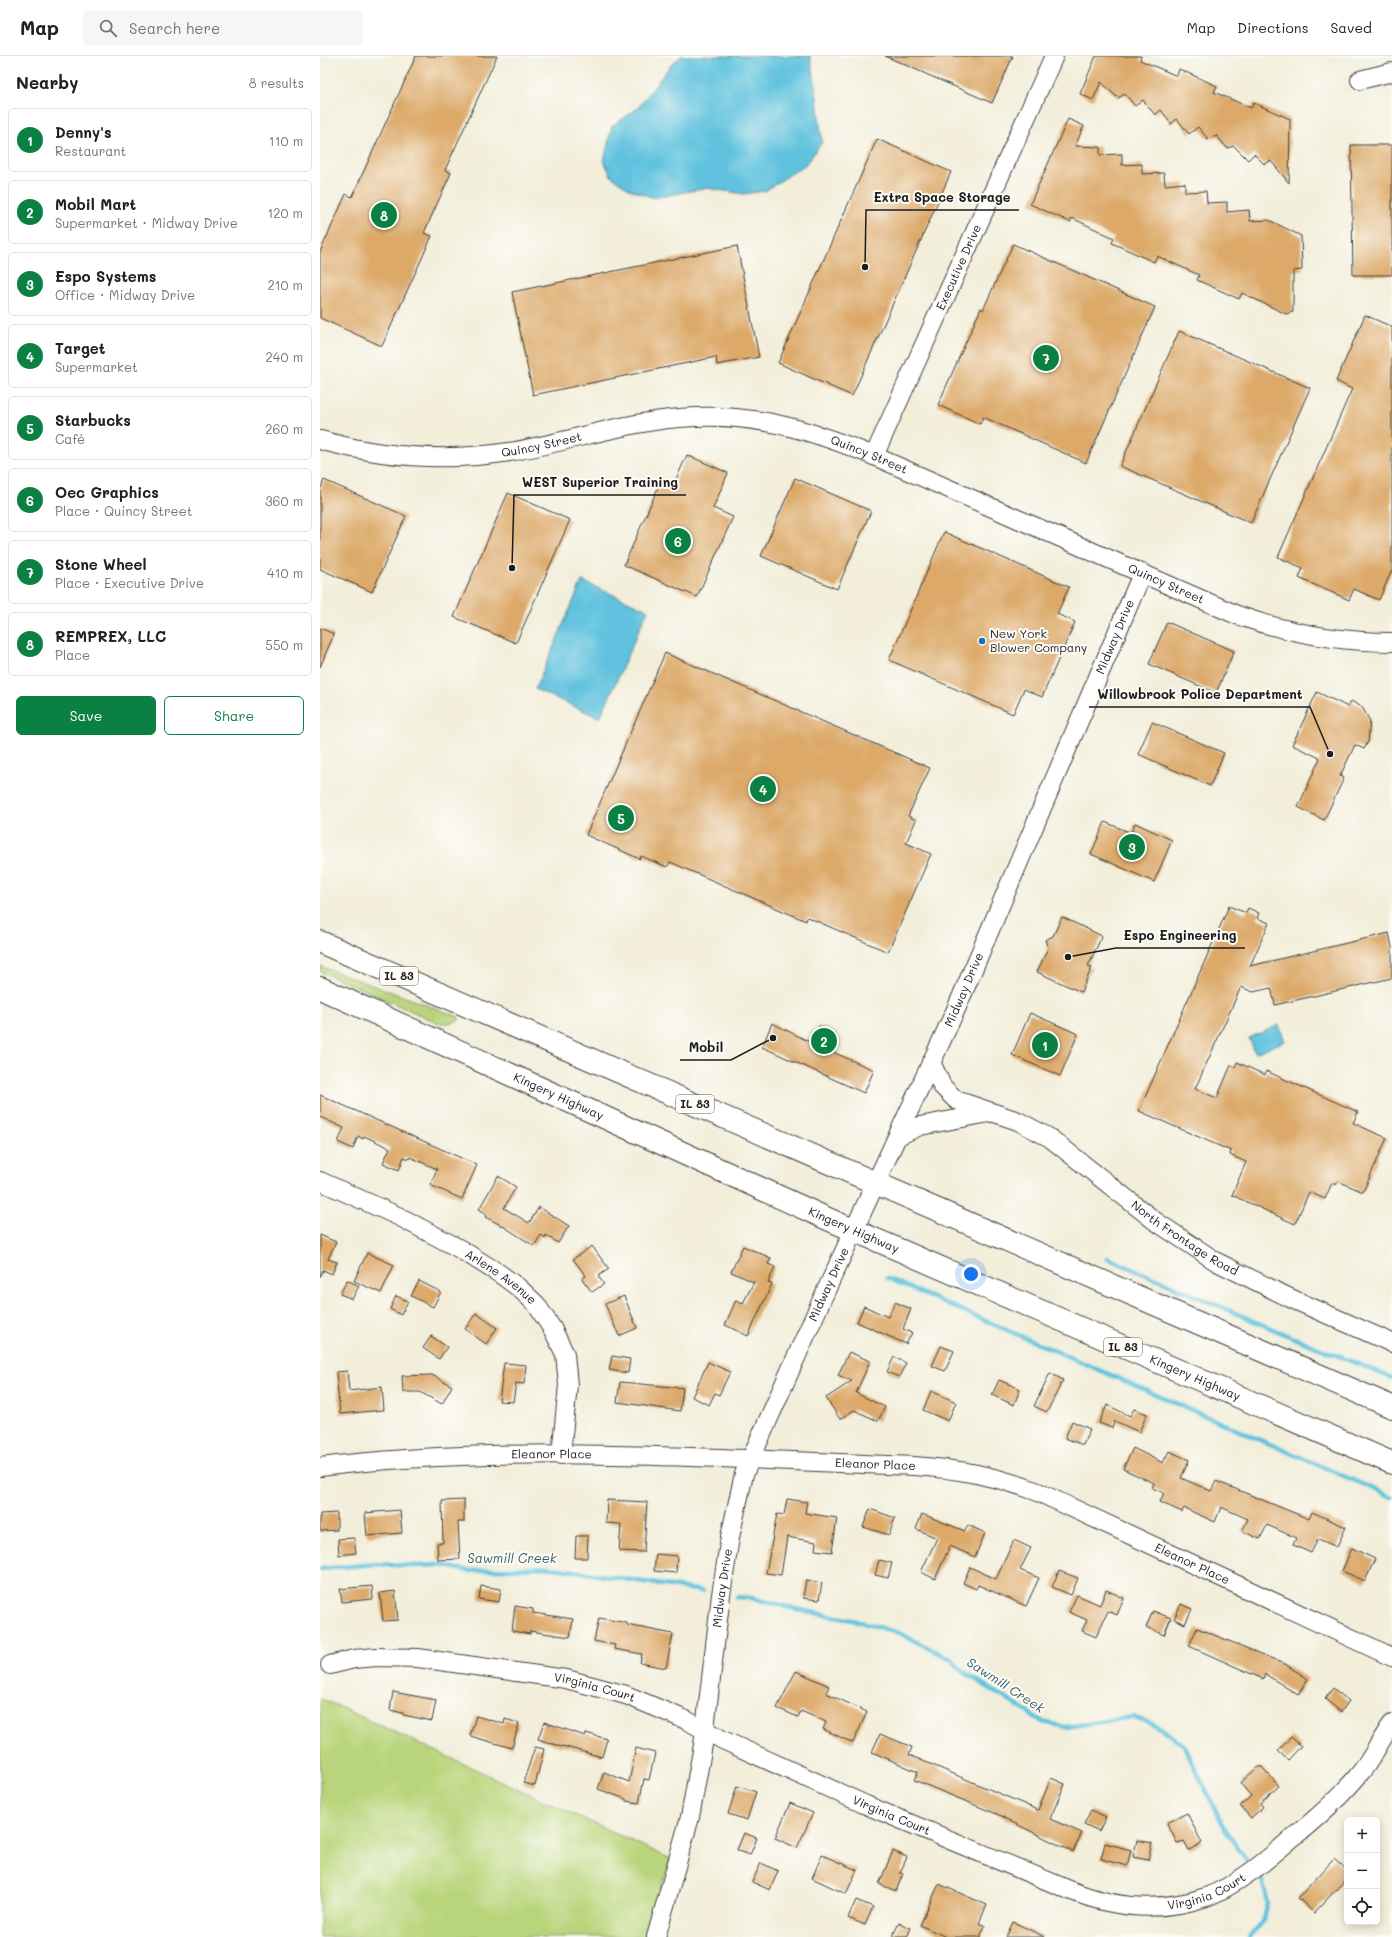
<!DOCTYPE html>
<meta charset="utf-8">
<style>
body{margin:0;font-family:Mali,sans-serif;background:#f6f6f6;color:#202124}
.controls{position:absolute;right:12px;bottom:12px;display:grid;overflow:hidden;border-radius:6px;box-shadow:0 2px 10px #0003}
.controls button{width:36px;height:36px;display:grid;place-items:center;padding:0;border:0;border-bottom:1px solid #e0e0e0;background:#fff;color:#202124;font:20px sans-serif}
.you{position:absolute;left:651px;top:1218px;width:14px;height:14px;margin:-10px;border:3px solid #fff;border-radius:50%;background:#1a73e8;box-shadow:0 0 0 6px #1a73e833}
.badge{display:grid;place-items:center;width:26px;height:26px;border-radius:50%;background:#0b8043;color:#fff;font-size:13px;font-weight:700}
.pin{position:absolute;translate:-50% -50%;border:2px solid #fff;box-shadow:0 1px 4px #0006}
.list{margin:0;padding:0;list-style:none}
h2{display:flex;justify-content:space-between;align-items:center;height:52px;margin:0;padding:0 16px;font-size:17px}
h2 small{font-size:13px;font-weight:400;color:#757577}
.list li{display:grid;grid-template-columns:26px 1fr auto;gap:12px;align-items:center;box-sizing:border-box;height:64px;margin:0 8px 8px;padding:0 8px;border:1px solid #e0e0e0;border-radius:6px}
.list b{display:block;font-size:15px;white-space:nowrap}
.list p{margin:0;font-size:13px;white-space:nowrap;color:#757577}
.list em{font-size:13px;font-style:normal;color:#757577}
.actions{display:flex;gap:8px;padding:12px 16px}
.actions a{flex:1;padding:9px 0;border:1px solid #0b8043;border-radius:6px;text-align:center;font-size:14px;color:#0b8043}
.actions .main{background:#0b8043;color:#fff}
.icon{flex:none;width:22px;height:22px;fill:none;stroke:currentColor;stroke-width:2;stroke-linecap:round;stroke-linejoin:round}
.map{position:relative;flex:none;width:1072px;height:1881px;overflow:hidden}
header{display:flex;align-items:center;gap:24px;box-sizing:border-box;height:56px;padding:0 20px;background:#fff;border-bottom:1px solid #e0e0e0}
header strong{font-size:19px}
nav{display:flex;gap:22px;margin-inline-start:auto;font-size:14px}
.search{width:280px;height:36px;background:#f6f6f6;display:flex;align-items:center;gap:10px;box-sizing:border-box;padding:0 14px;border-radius:6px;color:#757577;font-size:15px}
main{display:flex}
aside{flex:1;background:#fff}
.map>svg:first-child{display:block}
</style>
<header>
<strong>Map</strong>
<div class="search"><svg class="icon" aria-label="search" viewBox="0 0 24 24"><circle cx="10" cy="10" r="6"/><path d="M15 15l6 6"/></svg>Search here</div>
<nav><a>Map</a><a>Directions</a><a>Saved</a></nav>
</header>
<main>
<aside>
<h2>Nearby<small>8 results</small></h2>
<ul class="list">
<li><span class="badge">1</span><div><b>Denny's</b><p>Restaurant</p></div><em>110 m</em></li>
<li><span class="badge">2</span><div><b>Mobil Mart</b><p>Supermarket · Midway Drive</p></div><em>120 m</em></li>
<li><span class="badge">3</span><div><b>Espo Systems</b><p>Office · Midway Drive</p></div><em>210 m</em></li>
<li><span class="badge">4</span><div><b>Target</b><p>Supermarket</p></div><em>240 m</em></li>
<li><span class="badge">5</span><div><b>Starbucks</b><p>Café</p></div><em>260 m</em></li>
<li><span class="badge">6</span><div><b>Oec Graphics</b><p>Place · Quincy Street</p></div><em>360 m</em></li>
<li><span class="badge">7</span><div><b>Stone Wheel</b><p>Place · Executive Drive</p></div><em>410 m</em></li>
<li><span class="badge">8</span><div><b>REMPREX, LLC</b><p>Place</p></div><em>550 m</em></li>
</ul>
<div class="actions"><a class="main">Save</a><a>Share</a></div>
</aside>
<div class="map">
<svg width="1072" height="1881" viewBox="0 0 1072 1881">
<rect width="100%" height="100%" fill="#fdfcf7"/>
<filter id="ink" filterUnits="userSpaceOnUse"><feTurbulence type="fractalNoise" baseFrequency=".025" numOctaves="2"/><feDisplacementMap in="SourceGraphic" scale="8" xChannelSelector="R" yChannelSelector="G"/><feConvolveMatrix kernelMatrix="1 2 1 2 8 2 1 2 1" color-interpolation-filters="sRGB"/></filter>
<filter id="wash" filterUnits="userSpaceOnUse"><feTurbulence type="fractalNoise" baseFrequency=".012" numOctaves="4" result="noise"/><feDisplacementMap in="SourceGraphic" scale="16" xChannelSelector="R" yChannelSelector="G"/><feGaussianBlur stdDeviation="0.9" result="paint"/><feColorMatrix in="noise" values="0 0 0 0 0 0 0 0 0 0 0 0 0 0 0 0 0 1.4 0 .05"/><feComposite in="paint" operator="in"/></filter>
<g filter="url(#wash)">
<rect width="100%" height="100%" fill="#f2eeda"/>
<g fill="#b9d57c" stroke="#6a784c">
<path d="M0,910l134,49 5,2v3l-10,3h-10l-119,-52z"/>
<path d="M0,1642l351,161 -26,78h-325z"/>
</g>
<g fill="#60c2de" stroke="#3e6f7d">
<path d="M361,0h129l5,25 7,61 -16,22 -41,27 -21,3 -38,-6 -52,10 -25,-9 -18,-13 -7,-15 8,-35 26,-18 32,-42z"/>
<path d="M262,525l66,29 -48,108 -65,-29z"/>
<path d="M959,969l6,16 -30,12 -6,-15z"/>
</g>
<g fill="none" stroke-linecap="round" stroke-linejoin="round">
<g stroke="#60c2de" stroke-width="4.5">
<path d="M787,1202l175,75 110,45"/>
<path d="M567,1222l505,219"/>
<path d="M0,1513l56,-5 37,2 28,-1 28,6 78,-4 156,24"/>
<path d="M417,1541l15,1 44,11 61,12 42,12 52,26 11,12 81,51 23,5 67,-10 17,6 12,6 22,17 42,85 20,28"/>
<path d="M930,1881l14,-19 4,-16 -7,-25"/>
</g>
</g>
<g id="blocks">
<g fill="#dca969">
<path d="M96,0h81l-52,114 6,3 -27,60 8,3 -50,110 -62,-28v-66l26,-58 6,3z"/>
<path d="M565,0h128l-21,47z"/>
<path d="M776,0h45l-1,4 37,16 2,-7 38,17 -3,6 37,16 3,-5 36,16 -1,64 -18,-22 -7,3 -10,-10 -6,6 -14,-14 -7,2 -10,-12 -9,3 -10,-12 -9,7 -12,-15 -6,5 -10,-14 -6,5 -12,-15 -8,6 -10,-12 -7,4 -17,-16 -8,18 -13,-6z"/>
<path d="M748,63l16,7 -9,20 25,1v8l22,-1v11l20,-1v10l22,-1 1,12 20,-2v9l21,-1 1,12 20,-1v10l22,-2 1,11 19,-1 32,16 1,34 -9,1v41l-7,2 -44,-21 -3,6 -42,-19 2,-5 -42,-19 -3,6 -42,-19 2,-5 -42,-20 -2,4 -40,-18z"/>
<path d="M557,83l74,33 -99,224 -74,-33z"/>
<path d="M1031,89h41v130h-39z"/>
<path d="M693,188l142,63 -69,156 -103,-46 -3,7 -42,-19 43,-97 2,2z"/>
<path d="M417,190l22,111 -42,8 -1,-8 -183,38 -21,-103z"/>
<path d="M1045,259l27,12v243l-13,30 -25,-11 -5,11 -50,-22 4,-10 -25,-11 74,-168 -16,-8z"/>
<path d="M859,275l131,57 -59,135 -131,-57z"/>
<path d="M367,399l41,18 -15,35 20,9 -36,80 -73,-32 36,-82 12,5z"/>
<path d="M475,422l76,33 -34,78 -76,-33z"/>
<path d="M4,424l82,36 -34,76 -52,-23v-79z"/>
<path d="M188,437l62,27 -54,123 -62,-26z"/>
<path d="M624,476l125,55 -12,27 18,8 -33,75 -18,-8 -11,25 -124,-54z"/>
<path d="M847,566l67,29 -18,42 -67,-29z"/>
<path d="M0,572l14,6 -14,33z"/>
<path d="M345,597l265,115 -22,48 8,4 -10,23 25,11 -43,98 -81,-35 -1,4 -136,-59 -3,5 -26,-11 -1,3 -54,-24z"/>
<path d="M997,636l31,15 3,-6 11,6 8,14 -2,21 -4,7 -9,-4 -15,31 4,2 -20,42 -26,-13 22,-49 -28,-13z"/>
<path d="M832,666l72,31 -14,33 -72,-32z"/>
<path d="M785,766l26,11 4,-10 37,17 -18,42 -63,-28z"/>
<path d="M909,850l17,7 2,-5 11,5 -2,5 12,5 -19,43 139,-33 3,14v31l-117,27 -4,-17 -18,4 -12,-5 -46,102 22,9 14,-33 4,2 2,-5 28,13 1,-4 92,41 -5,11 34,15 -24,54 -25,-11 -2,4 -4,-2 -7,16 -16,-7 -14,32 -63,-29 14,-33 -16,-7 1,-4 -92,-40z"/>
<path d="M742,861l40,19 -14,30 4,1 -11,25 -44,-20 11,-24 -3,-8 8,-4z"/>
<path d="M710,957l48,21 -18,42 -48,-21z"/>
<path d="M452,967l40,20 7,-17 16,8 -7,16 46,20 -10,23 -102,-46z"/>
<path d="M0,1039l157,70 -15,34 -32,-14 7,-16 -27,-12 -1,2 -5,-2 -5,13 -16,-7 7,-15 -26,-12 -1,3 -5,-3 -5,13 -15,-7 6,-14 -24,-11z"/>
<path d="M178,1120l18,11 -12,21 25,15 10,-16 30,19 -11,17 -12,-8 -1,3 -4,-3 -7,11 -31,-20 -18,-9 2,-3 -8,-5z"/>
<path d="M0,1179l16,7 -8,17 9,3 -5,12 -9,-4 -3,7z"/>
<path d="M272,1190l17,23 -11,7 6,8 -12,8 -10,-13 4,-3 -13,-17z"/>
<path d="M423,1190l28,12 -3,6 7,3 -7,16 4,1 -24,52 -23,-11 11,-25 7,3 11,-21 -23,-10z"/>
<path d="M47,1197l27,12 -13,28 -27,-12z"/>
<path d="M27,1224l12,6 -7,13 -12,-5z"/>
<path d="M99,1225l22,11 -8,15 -22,-11z"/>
<path d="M76,1240l12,5 -7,14 -11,-6z"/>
<path d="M304,1240l13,32 -18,8 -14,-32z"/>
<path d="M575,1246l16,7 -8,20 9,4 -6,11 -49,-22 7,-16 24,11z"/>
<path d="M156,1257l21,15 -11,16 -21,-15z"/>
<path d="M111,1280l16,11 -8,12 -16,-11z"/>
<path d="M621,1290l13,5 -9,20 -13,-5z"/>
<path d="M529,1296l21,9 -14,32 29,14 -7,14 -24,-11 -14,9 -14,-21 26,-17 -14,-6z"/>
<path d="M292,1300l18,3 -2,14 -19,-3z"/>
<path d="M574,1301l12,6 -7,14 -12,-5z"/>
<path d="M388,1306l22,10 -11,23 -4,-2 -6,12 -17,-8z"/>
<path d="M184,1307l22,2 -2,19 -8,-1 -3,19 -14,-1z"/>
<path d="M27,1315l2,20 33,-4 2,23 -44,4 -4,-42z"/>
<path d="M730,1317l13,7 -16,32 -13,-6z"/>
<path d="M112,1319l20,11 -10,18 -22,-12h-17l-1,-16z"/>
<path d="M679,1324l21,9 -6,16 -22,-10z"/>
<path d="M300,1326l63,6 -3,23 -63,-9z"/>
<path d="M611,1335l25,11 -8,19 -25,-11z"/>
<path d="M787,1349l23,11 4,-7 13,5 -8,18 -24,-11 -3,7 -13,-5z"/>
<path d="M752,1365l18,8 -7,16 -18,-7z"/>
<path d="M813,1392l30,15 6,-12 20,9 -8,18 30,13 5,-10 93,38 3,-7 34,15 -9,20 -19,-8 -7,14 -18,-8 3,-7 -29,-13 -7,14 -18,-8 6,-12 -27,-12 -6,15 -31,-14 -2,4 -22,-10 4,-9 -12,-5 2,-5 -31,-14z"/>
<path d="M467,1443l20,3 -2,11 32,5 -5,34 -17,-2 1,-8 -29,-5 -6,38 -15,-2 11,-59 7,1z"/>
<path d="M144,1444v22h-6l2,37 -22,1 -1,-17h6l-1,-42z"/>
<path d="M287,1444l40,2 -3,50 -25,-1 2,-27 -15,-1z"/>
<path d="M550,1453l25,9 -6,17 -26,-8z"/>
<path d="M80,1454l2,23 -35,3 -2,-23z"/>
<path d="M17,1457v17l-17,1v-17z"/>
<path d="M602,1458l43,17 3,-6 17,8 -10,24 -25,-11 -15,33 -14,-7 16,-34 -21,-9z"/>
<path d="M256,1480h12l-1,22h-12z"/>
<path d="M34,1482l2,15 -17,2 -1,-16z"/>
<path d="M694,1484l17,8 -11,22 19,8 -13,28 -48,-21 -2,4 -13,-6 7,-16 26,12z"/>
<path d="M1032,1492l23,11 -10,22 -23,-10z"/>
<path d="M336,1498l21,2 -1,17 -22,-2z"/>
<path d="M559,1504l13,3 -4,15 -13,-3z"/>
<path d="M739,1515l19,7 -7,17 -19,-8z"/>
<path d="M486,1524l16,3 -3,17 -16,-2z"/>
<path d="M52,1530l1,13 -31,3 -2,-13z"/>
<path d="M161,1530l20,3 -2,13 -20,-3z"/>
<path d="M786,1534l18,8 -7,17 -9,-4 -12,26 -14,-6 5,-11 -18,-8 8,-17 23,10z"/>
<path d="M75,1535l3,29 -15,1 -3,-28z"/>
<path d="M861,1548l11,5 -7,15 -11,-5z"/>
<path d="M195,1550l18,3v4l40,6 -3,18 -40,-6v3l-18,-3z"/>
<path d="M833,1555l18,7 -7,17 -18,-8z"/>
<path d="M279,1562l28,5v2l46,9 -7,34 -26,-5 2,-9 -28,-5 1,-4 -21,-4z"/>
<path d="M877,1572l88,36 23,15 -10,16 -33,-21 -2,5 -74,-33z"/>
<path d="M476,1615l33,15 -3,7 41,19 -14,31 -30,-14 3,-7 -25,-11 -3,6 -21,-9z"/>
<path d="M1013,1632l16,13 -8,11 -16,-13z"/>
<path d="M73,1636l43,8 -4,21 -29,-6v-2l-13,-3z"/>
<path d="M156,1660l28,8 1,-5 14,4 -7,25 -42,-12z"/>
<path d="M224,1666l41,14 1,-3 21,6 -5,18 -40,-11v1l-24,-8z"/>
<path d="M560,1678l32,13 -3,8 129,55 13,-32 14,6 -15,35 32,14 -9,19 -69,-34v-1l-90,-37 4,-8 -46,-20z"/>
<path d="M971,1681l10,9 -13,14 -10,-9z"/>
<path d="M215,1691l9,2 -9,37 -12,-3z"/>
<path d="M316,1692l19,5 -6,27 -5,-1 -5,24 -13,-2v-2l-28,-10 6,-17 25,10z"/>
<path d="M938,1711h4l17,19 -19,17 3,4 -12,11 -11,-12 11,-10 -11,-13z"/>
<path d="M417,1730l19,6 -9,28 -19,-6z"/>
<path d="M470,1747l23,10 -16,35 -22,-10z"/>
<path d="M771,1754l15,7 -7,14 -15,-7z"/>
<path d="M867,1757l15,30 -13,7 -5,-9 -7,2 -10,-20z"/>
<path d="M424,1777l13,5 -7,17 -13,-5z"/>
<path d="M817,1784l15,3 -4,17 -15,-3z"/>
<path d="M785,1787l26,7 -4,16 -26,-7z"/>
<path d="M573,1795l14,6 -7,16 3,1 -7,17 -17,-7z"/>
<path d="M502,1799l35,15 -11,24 -34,-16z"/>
<path d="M1014,1803l13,12v7l-33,35 -16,-15z"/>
<path d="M441,1807l17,8 -8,19 -18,-8z"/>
<path d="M619,1828l48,21 -8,18 6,3 -5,11h-34l-26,-12z"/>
<path d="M536,1844l17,7 -8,18 -17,-7z"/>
<path d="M693,1866l32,15h-39z"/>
<path d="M579,1867l12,5 -4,9h-15z"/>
</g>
</g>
</g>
<g filter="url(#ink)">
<use href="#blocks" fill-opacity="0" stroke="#3c3c38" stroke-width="1"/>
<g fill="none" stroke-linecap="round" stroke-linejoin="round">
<defs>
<g id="minor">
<path d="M1040,24l32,-8"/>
<path id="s1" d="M0,384c61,17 126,22 189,12 62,-10 123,-33 187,-35 63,-3 120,15 178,39l363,159c51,18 101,27 155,27"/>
<path id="s2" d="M554,400l180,-400"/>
<path id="s3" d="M611,1006l11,24 14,14 62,21 32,17 105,83 62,41 73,36 102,45"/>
<path d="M578,1080l22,-10 69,-13"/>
<path id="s4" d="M0,1125l80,36 60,32 40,25 19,14 17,16 17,26 12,24 3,31 -7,70"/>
<path id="s5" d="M0,1411c197,-24 396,-8 594,-1 45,3 82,10 124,26l354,165"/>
<path id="s6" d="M10,1609l24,-6 22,-2 42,1 148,21 60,16 60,25 37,20 143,65 201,84c45,19 93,24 139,8 30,-11 61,-37 85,-58 25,-20 50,-42 70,-67 12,-15 20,-33 31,-48"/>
<path id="s7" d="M336,1881l34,-120 13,-72 18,-150 9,-58 14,-63 79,-177 134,-290 185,-433"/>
</g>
<g id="highway">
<path d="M0,886l1072,465"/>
<path id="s8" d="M0,932l510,232 562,243"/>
</g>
</defs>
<use href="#minor" stroke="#3c3c38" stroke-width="20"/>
<use href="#highway" stroke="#3c3c38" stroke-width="24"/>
<use href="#minor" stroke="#fff" stroke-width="18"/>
<use href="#highway" stroke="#fff" stroke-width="22"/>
</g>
</g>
<circle fill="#1f6fb2" stroke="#fdfcf7" stroke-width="1.5" cx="662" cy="585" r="4"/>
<g text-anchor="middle" stroke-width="4" stroke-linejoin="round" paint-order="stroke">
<g fill="#fdfcf7" stroke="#605f5e" stroke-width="1">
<rect x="60" y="911" width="38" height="18" rx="3"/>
<rect x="356" y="1039" width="38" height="18" rx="3"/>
<rect x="784" y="1282" width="38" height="18" rx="3"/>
</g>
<g font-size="11" font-weight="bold" fill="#1c1c1c">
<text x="79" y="924">IL 83</text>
<text x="375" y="1052">IL 83</text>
<text x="803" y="1295">IL 83</text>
</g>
<g font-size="12" fill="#1c1c1c" stroke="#fdfcf7">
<text dy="4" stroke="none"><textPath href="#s2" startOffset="207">Executive Drive</textPath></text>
<text dy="4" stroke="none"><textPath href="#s1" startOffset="224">Quincy Street</textPath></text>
<text dy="4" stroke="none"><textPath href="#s1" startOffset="560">Quincy Street</textPath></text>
<text dy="4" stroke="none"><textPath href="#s1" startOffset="884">Quincy Street</textPath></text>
<text dy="4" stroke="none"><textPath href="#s7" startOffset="1388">Midway Drive</textPath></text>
<text dy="4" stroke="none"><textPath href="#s7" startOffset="1004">Midway Drive</textPath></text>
<text dy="4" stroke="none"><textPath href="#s8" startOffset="262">Kingery Highway</textPath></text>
<text dy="4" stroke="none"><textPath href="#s8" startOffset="586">Kingery Highway</textPath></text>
<text dy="4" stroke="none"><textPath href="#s3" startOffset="316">North Frontage Road</textPath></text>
<text dy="4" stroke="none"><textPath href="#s4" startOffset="205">Arlene Avenue</textPath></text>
<text dy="4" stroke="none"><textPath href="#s7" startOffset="680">Midway Drive</textPath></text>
<text dy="4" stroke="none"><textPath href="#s8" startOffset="958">Kingery Highway</textPath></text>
<text dy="4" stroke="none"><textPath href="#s5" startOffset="232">Eleanor Place</textPath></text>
<text dy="4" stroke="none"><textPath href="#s5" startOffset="556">Eleanor Place</textPath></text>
<text dy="4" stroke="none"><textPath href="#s5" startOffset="892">Eleanor Place</textPath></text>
<text dy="4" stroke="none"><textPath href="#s7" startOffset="356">Midway Drive</textPath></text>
<text dy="4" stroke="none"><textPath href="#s6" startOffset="268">Virginia Court</textPath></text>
<text dy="4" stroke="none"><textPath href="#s6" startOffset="592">Virginia Court</textPath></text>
<text dy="4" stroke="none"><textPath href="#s6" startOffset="927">Virginia Court</textPath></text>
</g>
<g font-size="12" fill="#1c1c1c" stroke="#fdfcf7" text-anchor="start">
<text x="670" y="582">New York<tspan x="670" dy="14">Blower Company</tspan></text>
</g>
<g font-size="13" font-style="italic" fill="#375e6a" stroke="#fdfcf7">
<text x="192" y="1507">Sawmill Creek</text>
<text transform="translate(686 1629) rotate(33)" y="5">Sawmill Creek</text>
</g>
</g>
<path fill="none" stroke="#1c1c1c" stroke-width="1.5" d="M545 211L546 154H699M192 512L194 439H366M1010 698L990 651H769M748 901L796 892H925M453 982L411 1004H360"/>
<g fill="#1c1c1c" stroke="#fdfcf7" stroke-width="1.5">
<circle cx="545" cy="211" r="4"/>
<circle cx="192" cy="512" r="4"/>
<circle cx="1010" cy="698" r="4"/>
<circle cx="748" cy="901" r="4"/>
<circle cx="453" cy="982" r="4"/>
</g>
<g font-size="13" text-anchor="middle" font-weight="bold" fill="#1c1c1c" stroke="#fdfcf7" stroke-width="4" stroke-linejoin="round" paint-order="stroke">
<text x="622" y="146">Extra Space Storage</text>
<text x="280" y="431">WEST Superior Training</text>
<text x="880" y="643">Willowbrook Police Department</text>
<text x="860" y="884">Espo Engineering</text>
<text x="386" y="996">Mobil</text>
</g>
</svg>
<div class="controls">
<button>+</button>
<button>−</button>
<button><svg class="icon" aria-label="locate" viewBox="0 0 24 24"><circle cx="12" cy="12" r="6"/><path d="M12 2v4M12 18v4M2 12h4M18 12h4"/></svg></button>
</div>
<div class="you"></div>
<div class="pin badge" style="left:725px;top:989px">1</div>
<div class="pin badge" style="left:504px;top:985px">2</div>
<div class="pin badge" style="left:812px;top:791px">3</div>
<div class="pin badge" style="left:443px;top:733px">4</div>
<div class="pin badge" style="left:301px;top:762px">5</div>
<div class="pin badge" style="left:358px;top:485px">6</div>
<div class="pin badge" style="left:726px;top:302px">7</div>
<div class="pin badge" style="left:64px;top:159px">8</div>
</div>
</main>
